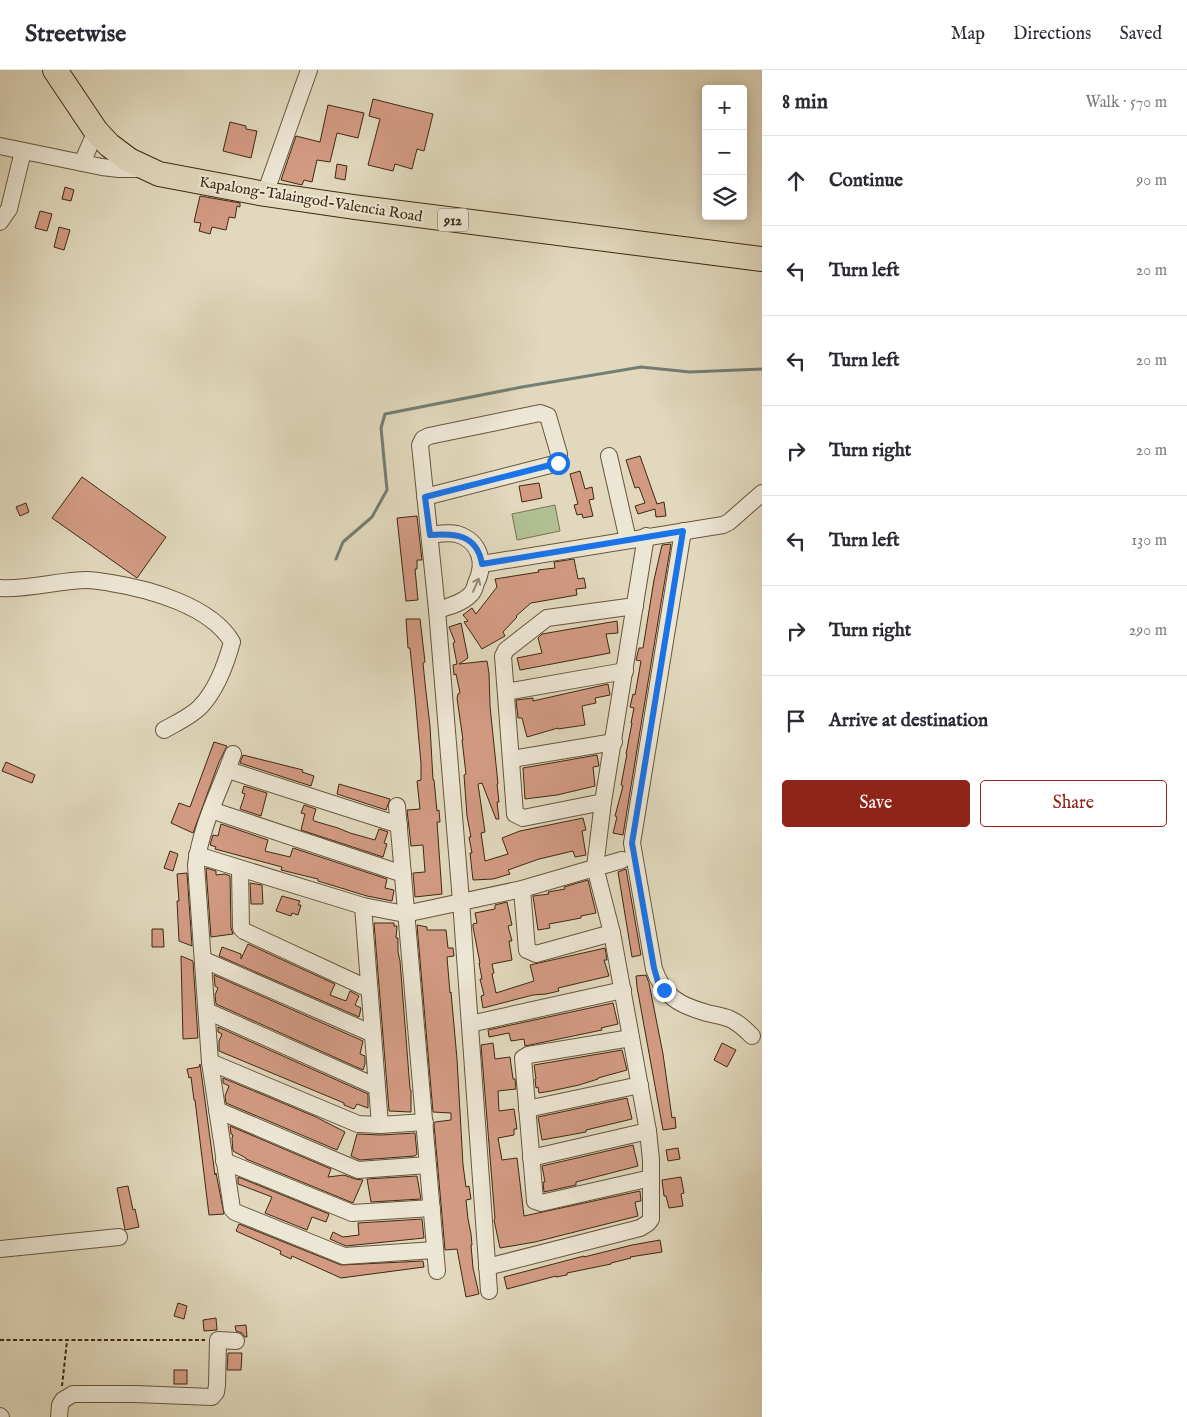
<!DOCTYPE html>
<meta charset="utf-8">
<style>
body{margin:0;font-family:"IM FELL English",serif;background:#f7f7f7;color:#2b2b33}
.controls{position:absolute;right:15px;top:15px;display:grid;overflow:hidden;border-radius:5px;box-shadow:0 2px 12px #0003}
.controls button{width:45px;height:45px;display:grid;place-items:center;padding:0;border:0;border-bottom:1px solid #e1e1e2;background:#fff;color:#2b2b33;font:25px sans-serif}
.stop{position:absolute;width:15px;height:15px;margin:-11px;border:4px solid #1a73e8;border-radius:50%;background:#fff}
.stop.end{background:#1a73e8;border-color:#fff;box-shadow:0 1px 5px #0008}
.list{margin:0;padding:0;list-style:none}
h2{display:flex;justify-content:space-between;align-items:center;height:65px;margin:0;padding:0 20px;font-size:21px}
h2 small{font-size:16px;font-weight:400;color:#7c7c81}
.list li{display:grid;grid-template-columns:32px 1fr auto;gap:15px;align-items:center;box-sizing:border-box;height:90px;padding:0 20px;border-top:1px solid #e1e1e2}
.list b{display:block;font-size:19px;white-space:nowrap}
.list em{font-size:16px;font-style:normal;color:#7c7c81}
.actions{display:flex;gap:10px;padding:15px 20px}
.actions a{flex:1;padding:11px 0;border:1px solid #8f2418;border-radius:5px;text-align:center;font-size:18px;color:#8f2418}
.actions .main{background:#8f2418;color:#fff}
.icon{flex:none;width:28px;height:28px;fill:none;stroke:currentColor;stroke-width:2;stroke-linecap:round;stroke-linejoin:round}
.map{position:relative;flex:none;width:762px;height:1347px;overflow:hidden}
header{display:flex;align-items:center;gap:30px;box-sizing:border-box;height:70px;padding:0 25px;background:#fff;border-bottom:1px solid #e1e1e2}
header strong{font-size:24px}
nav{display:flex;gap:28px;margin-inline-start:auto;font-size:18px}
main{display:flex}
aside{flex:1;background:#fff}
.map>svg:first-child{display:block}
</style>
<header>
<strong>Streetwise</strong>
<nav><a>Map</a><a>Directions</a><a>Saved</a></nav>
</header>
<main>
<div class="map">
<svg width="762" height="1347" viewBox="0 0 762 1347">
<rect width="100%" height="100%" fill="#e1d8bd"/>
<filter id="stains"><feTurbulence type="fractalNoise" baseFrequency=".004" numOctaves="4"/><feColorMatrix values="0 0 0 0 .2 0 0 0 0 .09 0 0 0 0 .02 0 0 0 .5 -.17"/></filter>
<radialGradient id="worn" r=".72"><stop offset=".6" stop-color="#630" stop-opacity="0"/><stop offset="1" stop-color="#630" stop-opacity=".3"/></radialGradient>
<path fill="#b1bf93" stroke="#787452" d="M555,435l5,26 -43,9 -5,-26z"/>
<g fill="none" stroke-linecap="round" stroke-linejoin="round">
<path stroke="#727f73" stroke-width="3" d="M336,489l7,-17 29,-25 15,-27 -6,-62 4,-14 137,-27 119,-20 49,5 72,-3"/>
</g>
<g fill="#d29a83" stroke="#3e2910">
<path d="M373,29l60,15 -9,37 -7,-2 -5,20 -17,-5 -2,7 -25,-6 12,-46 -11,-3z"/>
<path d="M328,35l36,8 -6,25 -21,-5 -7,29 -13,-2 -5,22 -8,-2 -2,5 -21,-5 15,-44 24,6z"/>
<path d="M230,52l16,4v3l11,2 -6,27 -28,-7z"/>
<path d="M337,94l10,2 -2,14 -10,-2z"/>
<path d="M65,117l9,3 -3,11 -9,-2z"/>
<path d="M200,126l40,7v4l-3,-1 -2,12 -6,-1 -3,13 -14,-3 -2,7 -11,-3 2,-8 -7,-1z"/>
<path d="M40,141l12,3 -5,17 -12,-3z"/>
<path d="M59,157l11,3 -6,20 -10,-3z"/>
<path d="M640,386l17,48 7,-2 2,14 -10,1 -1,-8 -17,5 -3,-8 10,-3 -6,-16 -4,1 -9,-28z"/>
<path d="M580,401l5,18 7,-2 2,12 -5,1 4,16 -10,2 -1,-4 -5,1 -3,-10 4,-1 -8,-30z"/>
<path d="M82,407l84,60 -29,41 -85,-60z"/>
<path d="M539,413l3,15 -20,4 -3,-16z"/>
<path d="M26,433l3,9 -9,4 -4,-9z"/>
<path d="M417,446l5,44h-5v9h-2l3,31 -12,1 -9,-83z"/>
<path d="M671,474l-10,59 -38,232 -10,-2 4,-16 -2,-1 8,-30 -2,-1 6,-31h-1l6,-31h-1l3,-15 -4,-1 3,-13 2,1 6,-34 -5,-1 3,-12h4l11,-68 8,-35z"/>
<path d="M574,489l4,20 6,-1 2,10 -10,1 1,6 -46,8 -15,13 1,1 -14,15 2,4 -23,13 -18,-27 4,-1 -5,-6 9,-7 4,6 21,-27 -2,-8 44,-7 -1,-2 17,-2 -1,-6z"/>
<path d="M406,549h14l5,43 -2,1 2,20 5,43 3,54h1l3,31 2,-1 1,12h-3l5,72 -27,3 -2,-24 12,-1 -2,-27 -12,1 -4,-36 13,-1 -3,-28 4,-1v-16l-6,-68 -5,-48h-2z"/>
<path d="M617,551l1,12 -12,1 4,19 -90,17 -3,-12 25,-5 -4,-15 4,-4z"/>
<path d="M461,553l7,35 -9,6 28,-3 2,12 1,33 8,78h-1l2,18h-2l2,17h-3l-14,-36 -4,1 7,48 -4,1 4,28 23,-7 -6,-16 18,-7 63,-13 3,12 -4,1 4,24 -11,2 -2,-6 -34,8 -31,11 2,4 -17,5 -20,1 -3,-27h2l-3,-16h2l-4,-21 -3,-41 2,-1 -4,-34h1l-6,-42 1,-4 2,-1 -4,-19 -2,1 -1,-10 4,-1 -4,-21 2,-1 -6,-15z"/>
<path d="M608,614l2,11 -15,3 1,5 -14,3 3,19 -27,4v-1l-31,9 -5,-19h-4l-2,-18 17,-2v3z"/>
<path d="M214,672l13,4 -8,16 -26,71 -22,-10 8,-20 11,4z"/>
<path d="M243,685l60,15 -1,2 12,4 -3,10 -71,-23z"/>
<path d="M597,685l2,11 -6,1 2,19 -38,9 -32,4 -2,-31z"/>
<path d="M6,692l29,13 -3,8 -30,-12z"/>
<path d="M339,714l51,15 -4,11 -49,-16z"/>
<path d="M244,716l23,7 -6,23 -21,-7 5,-15 -3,-1z"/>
<path d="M304,735l12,4 -3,10 1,2 24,7 12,5 25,7 4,-11 9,3 -4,11 3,1 -4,13 -82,-27 4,-16 -4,-1z"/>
<path d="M221,754l47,16 -3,11 25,6 3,-9 94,31 -2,9 9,2 -2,11 -25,-5 -49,-15v-2l-37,-9 1,-3 -67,-18 1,-2 -6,-2 3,-10 5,1z"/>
<path d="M170,781l8,3 -5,17 -9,-3z"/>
<path d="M206,798l10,3v4l9,-1 5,2 1,52 2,6 -22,3z"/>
<path d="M626,799l15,86 -9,2 -14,-85z"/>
<path d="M187,803l5,73 -13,-5 -2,-40h2l-2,-27z"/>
<path d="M588,810l8,33 -15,3v2l-32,6 1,4 -12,2 -5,-34 16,-2 -1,-2 17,-3 -1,-2z"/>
<path d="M250,813l12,2 1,19h-12z"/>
<path d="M282,826l18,5 -2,4h3l-3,10 -6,-2 -1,3 -15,-5z"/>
<path d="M507,832l5,23 -4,1 4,15h-3l3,19 -20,4 2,9 -2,1 4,19 38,-12 -4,-16 75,-17 2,12h-3l5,16 -51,12 1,3 -13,3 -13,1 -50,13 -2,-12 3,-1 -4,-16h2l-3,-16h1l-7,-36v-3l4,-1 -2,-10 20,-4v-4z"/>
<path d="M374,853h20v3h3l-1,12h2v14l2,9 10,128 1,1v22l-22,-1z"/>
<path d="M417,855l10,2v3h19l2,18h5l1,8 -7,1 3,36 1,-1 6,67 6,106 3,22 3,-1 2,13 -5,1 2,19 3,15 1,11h-1l2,23 6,26 -13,3 -9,-48 -12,1 -11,-126 1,-2 16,-2v-7l-18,-1z"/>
<path d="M152,859h11l1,18h-12z"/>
<path d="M248,874l87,40 -5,11 16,6 4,-10 9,5 -4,9 6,3 -2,9 -140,-61 3,-9 19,7v5z"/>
<path d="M181,886l12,5 5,77 -15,1z"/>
<path d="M214,905l149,66 -3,13 5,2v8l-2,6 -147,-66 -1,-9 3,-7 -3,-2z"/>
<path d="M646,905l3,8 14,71 9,64 3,-1 1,11 -13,2 -26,-143 -1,-11z"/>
<path d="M613,933l5,21 -17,4 1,2 -77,16 -1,-7 -13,2 -2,-8 -20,4 -1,-7z"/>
<path d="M218,957l150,67v14l-11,-4 -3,5 -10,-4v-2l-125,-52v-10l3,-7 -4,-2z"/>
<path d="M493,973l2,16 15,-2 3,22h2l1,10 -18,2 1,20 15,-2 3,20h-3v6l-16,3 4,22 15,-2 7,58 116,-25 1,10 -6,1 3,14 -103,26 -35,6 -6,-28 1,-1 -14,-174z"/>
<path d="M722,973l14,7 -9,17 -13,-7z"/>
<path d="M622,980l5,20 -29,8v1l-19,6 -28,6 -12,2 -1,-6 -2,1 -1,-9h1l-2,-14z"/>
<path d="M200,994l15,111 1,-2 8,41 -15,1 -14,-115h-1l-3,-23 -2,1 -2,-9 12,-2z"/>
<path d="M223,1008l93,39 29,15 -8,18 -111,-47 -1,-7 4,-10 -6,-3z"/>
<path d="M627,1028l5,21 -46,11v2l-44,8 -4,-23z"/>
<path d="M230,1056l101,43 -3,8 16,-2 11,4 8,1 -10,23 -107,-44v-1l-13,-7 -1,-13 1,-3 -2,-1z"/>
<path d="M415,1063l2,21 -2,2 -55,4 -9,-4 6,-22 24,1z"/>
<path d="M633,1075l5,21 -62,16v3l-32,7 -1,-10h2l-3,-16z"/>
<path d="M678,1078l2,11 -12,2 -2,-11z"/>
<path d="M417,1106l4,23 -50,3 -4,-23z"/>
<path d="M238,1107l91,37 -3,8 -14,-5 -5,13 -42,-17 7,-16 -34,-13z"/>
<path d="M681,1107l3,16 -3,1 2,12 -14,2 -3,-12h-2l-2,-16z"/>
<path d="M128,1116l5,24 2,-1 4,18 -14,3 -8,-42z"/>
<path d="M422,1149l2,19 -78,8 -16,-7 3,-7 10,5 16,-2 -1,-12z"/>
<path d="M239,1154l102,41 82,-4 1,6 -83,11 -49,-22 -1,3 -11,-5 1,-3 -45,-20z"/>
<path d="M660,1170l2,12 -32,5 1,1 -20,5v1l-44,9v2l-11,2v-1l-49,13 -3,-12 80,-21v1l48,-12z"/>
<path d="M178,1233l9,3 -3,13 -10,-3z"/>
<path d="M216,1248l1,12 -13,1 -1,-11z"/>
<path d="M246,1255l1,12h-2l-3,-4 -6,-2 -1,-5z"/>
<path d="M228,1283h14l-1,17h-14z"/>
<rect x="174" y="1300" width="13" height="14"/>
</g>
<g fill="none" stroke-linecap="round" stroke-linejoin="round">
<defs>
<g id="minor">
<path d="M0,76l102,21 17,2h24"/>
<path d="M82,93l14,-32"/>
<path d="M265,124l44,-124"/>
<path d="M0,152l9,-13 14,-58"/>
<path d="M609,386l19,84"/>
<path d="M425,427l133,-34 1,-9 -11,-38 -8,-3 -111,23 -6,3 -3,6 17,165 24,291 28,390"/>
<path d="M683,461l-51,312 22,126c10,28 25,36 53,44 8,2 16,3 23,6 9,4 15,10 22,17"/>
<path d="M430,465c8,-1 18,-3 27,-1 23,7 29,29 19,49 -1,4 -2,8 -5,11 -8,9 -23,13 -34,16"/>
<path d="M482,494l241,-39 6,-3 33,-29"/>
<path d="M0,518c29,2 59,-8 88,-8 7,0 15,2 23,3 38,6 100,23 121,59 -6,22 -15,47 -31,64 -9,10 -25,17 -37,24"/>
<path d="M506,622l119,-21"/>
<path d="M233,684c-13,36 -32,72 -37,111l14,197 22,147 3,3 109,44 91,-6"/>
<path d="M512,689l102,-17"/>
<path d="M228,700l171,55"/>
<path d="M603,732l-80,16 -8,-4 -12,-158 3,-6 41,-32 88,-12"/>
<path d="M397,736l40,465"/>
<path d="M211,740l192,64"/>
<path d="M197,785l166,51 42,8 117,-25 100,-29"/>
<path d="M240,799l1,59 3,3 125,58"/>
<path d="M522,819l5,61 9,4 76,-21"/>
<path d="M363,836l17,219"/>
<path d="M204,890l169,74"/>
<path d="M207,941l170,76"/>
<path d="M470,954l153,-34"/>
<path d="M631,968l-103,17 -5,3 12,143 6,2 110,-25"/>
<path d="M210,992l148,62 22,1 45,-3"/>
<path d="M527,1039l113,-24"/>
<path d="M217,1040l141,60 70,-5"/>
<path d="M531,1088l117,-27"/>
<path d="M224,1091l128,52 80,-5"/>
<path d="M0,1179l119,-12"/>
<path d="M487,1197l153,-39 8,-5 3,-4v-59l-3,-29 -36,-198 -17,-66 8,-65 43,-266"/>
<path d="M0,1346l1,1"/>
<path d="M59,1347l1,-12 3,-5 10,-6h62l77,3 4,-5 1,-7 1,-45 18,1"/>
</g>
<path id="highway" d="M55,0l41,61 13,14 20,15 30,14 106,20 89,13 408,52"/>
</defs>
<use href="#minor" stroke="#67553b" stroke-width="18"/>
<use href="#highway" stroke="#3e2910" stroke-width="26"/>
<g stroke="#3e2910" stroke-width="2" stroke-dasharray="4 2.5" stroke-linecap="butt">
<path d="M0,1270h205"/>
<path d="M62,1316l5,-45"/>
</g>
<use href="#minor" stroke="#ece6d4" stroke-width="16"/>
<use href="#highway" stroke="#e1d8bd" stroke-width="24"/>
</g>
<defs><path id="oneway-shaft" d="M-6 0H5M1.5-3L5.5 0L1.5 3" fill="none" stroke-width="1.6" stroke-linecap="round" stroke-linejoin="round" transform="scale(1.25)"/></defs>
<use stroke="#958872" href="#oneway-shaft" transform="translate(476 515) rotate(-66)"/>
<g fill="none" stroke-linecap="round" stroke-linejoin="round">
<path stroke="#1a73e8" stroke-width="6" d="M558,393l-133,34 5,38c24,-2 47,-1 52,29l201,-33 -51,312 22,125 4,14 6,8"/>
</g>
<g text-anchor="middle" stroke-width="4" stroke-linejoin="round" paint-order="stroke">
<rect fill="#ece6d4" stroke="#72624b" stroke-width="1" x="438" y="138.5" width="30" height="23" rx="4"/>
<g font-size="14" font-weight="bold" fill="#3e2910">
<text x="453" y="155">912</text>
</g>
<g font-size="15" fill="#3e2910" stroke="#ece6d4">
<text transform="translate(311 129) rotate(9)" y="5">Kapalong-Talaingod-Valencia Road</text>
</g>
</g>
<rect width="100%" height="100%" filter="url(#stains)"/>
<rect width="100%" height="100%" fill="url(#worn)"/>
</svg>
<div class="controls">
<button>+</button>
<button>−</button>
<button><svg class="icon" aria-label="layers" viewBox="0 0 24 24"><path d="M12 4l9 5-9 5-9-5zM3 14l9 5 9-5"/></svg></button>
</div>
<div class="stop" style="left:558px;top:393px"></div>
<div class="stop end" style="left:664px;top:920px"></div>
</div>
<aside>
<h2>8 min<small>Walk · 570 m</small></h2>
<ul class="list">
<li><svg class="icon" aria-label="ahead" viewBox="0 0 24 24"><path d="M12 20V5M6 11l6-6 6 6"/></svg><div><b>Continue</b></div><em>90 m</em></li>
<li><svg class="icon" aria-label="left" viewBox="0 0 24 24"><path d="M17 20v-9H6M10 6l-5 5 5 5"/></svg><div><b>Turn left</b></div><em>20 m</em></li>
<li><svg class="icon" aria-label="left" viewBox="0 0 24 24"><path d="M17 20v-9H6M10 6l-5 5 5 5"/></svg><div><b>Turn left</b></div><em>20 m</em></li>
<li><svg class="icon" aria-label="right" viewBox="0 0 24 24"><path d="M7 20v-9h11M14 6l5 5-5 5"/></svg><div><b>Turn right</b></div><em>20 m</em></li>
<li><svg class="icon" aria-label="left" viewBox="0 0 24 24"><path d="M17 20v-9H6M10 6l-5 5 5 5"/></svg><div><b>Turn left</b></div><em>130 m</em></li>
<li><svg class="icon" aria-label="right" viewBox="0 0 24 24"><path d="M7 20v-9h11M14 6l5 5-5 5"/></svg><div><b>Turn right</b></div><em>290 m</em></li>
<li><svg class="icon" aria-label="arrive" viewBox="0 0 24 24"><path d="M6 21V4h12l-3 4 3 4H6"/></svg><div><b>Arrive at destination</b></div></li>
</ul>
<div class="actions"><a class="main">Save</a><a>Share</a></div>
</aside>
</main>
